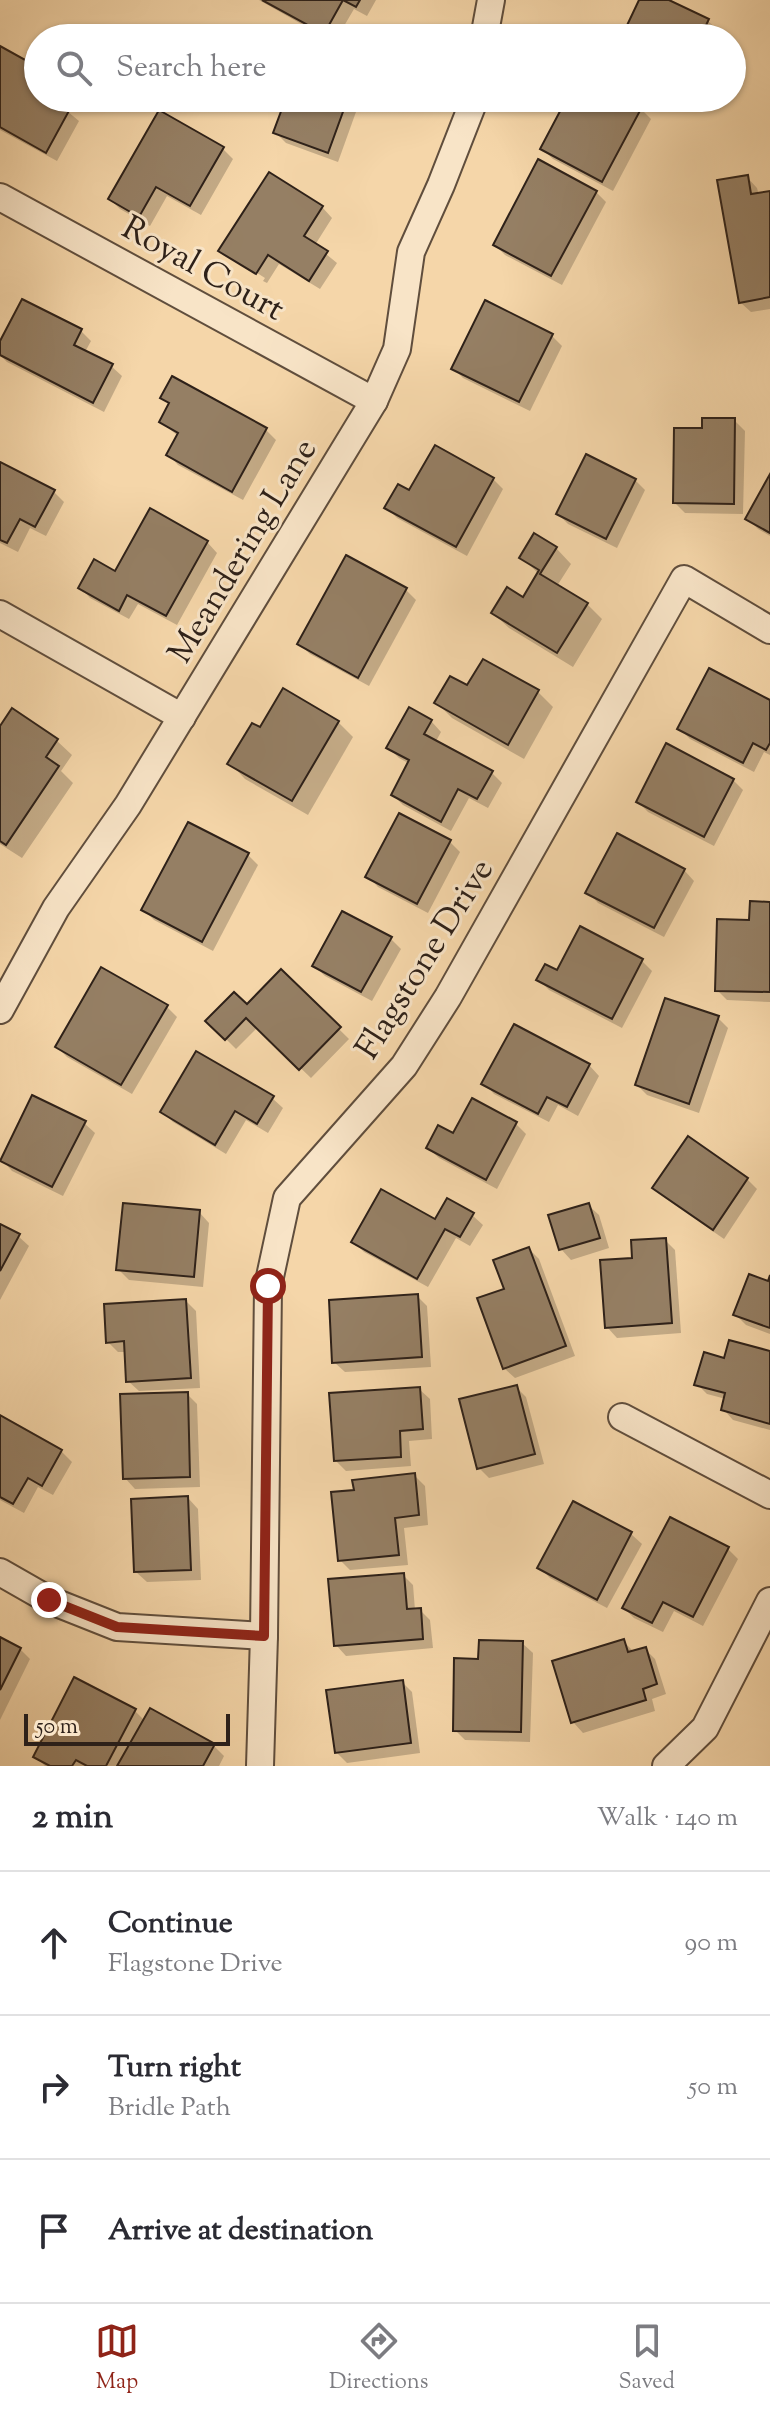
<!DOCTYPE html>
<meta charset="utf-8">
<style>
body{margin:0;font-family:"Sorts Mill Goudy",serif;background:#f2f2f3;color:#2b2b33}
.scale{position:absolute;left:24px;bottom:20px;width:206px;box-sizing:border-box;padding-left:8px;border:4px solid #2e2119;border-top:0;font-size:22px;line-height:28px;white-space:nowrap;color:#2e2119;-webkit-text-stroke:6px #f8e4c7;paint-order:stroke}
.stop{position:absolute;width:24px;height:24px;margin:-18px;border:6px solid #8f2418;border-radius:50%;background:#fff}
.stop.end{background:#8f2418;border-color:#fff;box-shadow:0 2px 8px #0008}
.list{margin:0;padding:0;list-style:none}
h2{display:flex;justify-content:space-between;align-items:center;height:104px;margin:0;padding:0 32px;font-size:34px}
h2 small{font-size:26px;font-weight:400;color:#7c7c81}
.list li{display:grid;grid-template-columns:52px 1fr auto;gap:24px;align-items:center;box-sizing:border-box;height:144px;padding:0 32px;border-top:2px solid #e1e1e2}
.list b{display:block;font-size:30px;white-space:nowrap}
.list p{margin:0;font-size:26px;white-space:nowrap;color:#7c7c81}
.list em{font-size:26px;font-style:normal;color:#7c7c81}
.icon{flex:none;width:44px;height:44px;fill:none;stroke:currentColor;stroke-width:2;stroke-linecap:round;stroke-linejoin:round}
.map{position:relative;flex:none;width:770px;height:1766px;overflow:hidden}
.search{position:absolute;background:#fff;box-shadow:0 2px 6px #0004;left:24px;right:24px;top:24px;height:88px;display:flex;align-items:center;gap:20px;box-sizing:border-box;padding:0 28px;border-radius:44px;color:#7c7c81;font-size:30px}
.sheet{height:536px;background:#fff}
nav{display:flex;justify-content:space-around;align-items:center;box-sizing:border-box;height:112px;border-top:2px solid #e1e1e2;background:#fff;font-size:22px;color:#7c7c81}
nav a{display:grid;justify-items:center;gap:4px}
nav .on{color:#8f2418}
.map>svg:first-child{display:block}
</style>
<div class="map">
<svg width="770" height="1766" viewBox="0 0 770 1766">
<rect width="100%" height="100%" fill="#f5d6a9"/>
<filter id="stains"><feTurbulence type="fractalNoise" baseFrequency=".0025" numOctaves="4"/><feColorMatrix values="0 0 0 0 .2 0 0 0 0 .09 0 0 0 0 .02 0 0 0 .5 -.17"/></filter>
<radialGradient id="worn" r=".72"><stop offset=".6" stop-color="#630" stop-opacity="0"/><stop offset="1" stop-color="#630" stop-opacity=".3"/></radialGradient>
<g fill="#0003">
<path d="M259,0h117l-9,16 -13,-7 -17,29h-11z"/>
<path d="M641,0h24l43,21 10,10 -3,7h-92z"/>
<path d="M0,48l38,21v29h27l-4,8 18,15 -22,40 -57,-31z"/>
<path d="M288,98h73l-23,64 -52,-19 -10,-10z"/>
<path d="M569,98h52l20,11 10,10 -38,72 -60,-32 -11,-10z"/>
<path d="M160,113l63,36 10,10 -32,56 -34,-19 -17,30 -30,-17 -10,-10z"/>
<path d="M747,177l10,11 2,7 11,-2v116l-19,3 -11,-10z"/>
<path d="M596,192l10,10 -44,83 -57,-30 -10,-10z"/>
<path d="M322,207l10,11 -17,27 22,18 -17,26 -41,-25 -12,19 -4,-2 2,-3 -35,-22v3l-9,-9z"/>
<path d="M81,331l10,10 -6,11 26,14 11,10 -18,36 -97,-50 -7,-7v-10z"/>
<path d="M552,336l10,10 -32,65 -67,-33 -10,-10z"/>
<path d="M173,378l93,52 10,10 -33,60 -65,-35 -10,-11 10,-18 -17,-14 9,-17 -7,-7z"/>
<path d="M734,420l11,11 -2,83 -58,-1 -10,-10z"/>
<path d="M0,464l53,27 11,11 -18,34 -16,-8 -12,24 -18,-9z"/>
<path d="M770,477v59l-12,-7 -10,-10z"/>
<path d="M493,479l10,10 -36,67 -70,-38 -10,-10 23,-15z"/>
<path d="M635,480l10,10 -28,58 -49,-24 -10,-10z"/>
<path d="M207,542l10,11 -40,72 -39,-21 -9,15 -39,-21 -10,-11z"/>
<path d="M556,548l15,16 -14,22 30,18 15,15 -29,48 -64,-39 -16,-15 30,-13 16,-26 -18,-17z"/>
<path d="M347,558l59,32 10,10 -47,86 -59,-32 -11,-10z"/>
<path d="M468,688l70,4 15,15 -29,52 -72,-41 -15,-15z"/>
<path d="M770,702v53l-6,-3 -10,20 -64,-33 -10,-10z"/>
<path d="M431,721l10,11 -6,11 57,30 10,10 -14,25 -19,-10 -18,33 -48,-26 -10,-10 17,-31 -11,-6 -10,-10z"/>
<path d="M338,722l15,15 -45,78 -63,-36 -15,-16 31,-33z"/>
<path d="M0,730l56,10 16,15 -11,16 12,12 -51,75 -22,-14z"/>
<path d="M733,780l10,10 -29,56 -66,-34 -10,-10z"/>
<path d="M400,816l50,26 10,10 -32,61 -50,-26 -10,-11z"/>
<path d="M248,855l10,10 -45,86 -59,-31 -10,-10z"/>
<path d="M684,870l10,11 -30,56 -66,-34 -10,-11z"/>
<path d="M770,904v98l-43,-2 -10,-10 34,-68z"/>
<path d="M390,938l11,11 -29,52 -47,-25 -11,-10z"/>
<path d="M642,961l10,10 -30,57 -73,-38 -10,-10 18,-7z"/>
<path d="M281,972l68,67 -38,39 -53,-51 -22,22 -28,-28 39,-14z"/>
<path d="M167,1007l10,10 -45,77 -65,-37 -10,-10z"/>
<path d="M718,1018l10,10 -29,85 -52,-18 -10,-10z"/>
<path d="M589,1065l10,11 -21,40 -20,-11 -9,17 -55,-28 -10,-11z"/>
<path d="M272,1098l11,10 -15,25 -22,-13 -20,34 -53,-32 -11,-11z"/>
<path d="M84,1123l11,10 -32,63 -51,-25 -10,-11z"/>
<path d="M516,1124l10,10 -29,55 -58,-31 -11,-10 26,-12z"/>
<path d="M688,1139l59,40 10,10 -33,50 -59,-41 -11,-10z"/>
<path d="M588,1205l11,10 10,33 -38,12 -10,-11z"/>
<path d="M199,1212l10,11 -6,64 -74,-7 -11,-11z"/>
<path d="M472,1215l11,10 -13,21 -14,-8 -28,49 -64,-35 -11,-11z"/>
<path d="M0,1226l18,10 11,10 -29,54z"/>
<path d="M665,1240l10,10 6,83 -64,5 -10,-11 27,-68z"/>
<path d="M529,1249l10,10 36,97 -60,22 -11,-10z"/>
<path d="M770,1281v53l-24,-9 -10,-10z"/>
<path d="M417,1296l10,10 4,61 -86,5 -11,-10z"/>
<path d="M186,1301l10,10 4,77 -61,3 -11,-10 -1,-29h-9l-10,-10z"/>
<path d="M770,1354v76l-37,-10 -10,-11 3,-10 -19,-5 -10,-10 29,-24z"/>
<path d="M516,1387l10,10 18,67 -55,14 -10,-10z"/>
<path d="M419,1389l11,10 2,40 -23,2 2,25 -65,5 -10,-10z"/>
<path d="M187,1394l10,10 3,83 -65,2 -10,-11z"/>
<path d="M0,1417l61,34 11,11 -19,33 -15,-8 -14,26 -24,-13z"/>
<path d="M414,1475l11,11 3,39 -24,3 4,37 -58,5 -10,-10 16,-68z"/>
<path d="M188,1498l10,11 3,71 -54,2 -11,-10z"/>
<path d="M574,1504l57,30 11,10 -35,64 -57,-30 -10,-10z"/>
<path d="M671,1519l57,30 10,10 -35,67 -29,-15 -11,21 -29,-14 -10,-10z"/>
<path d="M403,1575l10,10 2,25h5l10,10 3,28 -87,8 -10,-11z"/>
<path d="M0,1640l20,9 10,10 -30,61z"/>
<path d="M623,1641l11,11 11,-3 10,10 11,35 -14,5 3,12 -72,22 -10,-11z"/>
<path d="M522,1643l11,10 -3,89 -65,-2 -10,-10z"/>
<path d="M75,1680l60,31 10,10 6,-10 63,35 10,10 -5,10h-174l-10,-10z"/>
<path d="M402,1682l10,10 8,61 -73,10 -11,-11z"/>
</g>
<g fill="#957f64" stroke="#2e2119" stroke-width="2">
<path d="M262,0h98l-4,7 -13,-7 -19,34z"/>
<path d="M639,0h30l40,19 -9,19h-79z"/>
<path d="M0,46l38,21v31h13l19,11 -24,44 -46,-26z"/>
<path d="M286,98h62l-20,55 -55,-20z"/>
<path d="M567,98h58l17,9 -40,75 -62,-33z"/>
<path d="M159,110l65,37 -34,59 -34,-19 -17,30 -31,-18z"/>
<path d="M538,159l59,32 -46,85 -58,-31z"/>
<path d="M269,172l54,34 -19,30 24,15 -19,30 -41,-26 -12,19 -38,-23z"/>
<path d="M748,175l3,19 19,-3v106l-31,6 -22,-123z"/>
<path d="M22,299l60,30 -8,16 39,19 -20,39 -93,-48v-14z"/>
<path d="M485,300l68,34 -34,68 -68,-33z"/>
<path d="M172,376l95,52 -35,64 -66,-37 12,-22 -19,-11 10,-19 -9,-5z"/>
<path d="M702,418h33l-1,86 -61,-1 1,-75h28z"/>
<path d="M435,445l59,33 -38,69 -72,-39 14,-24 11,6z"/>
<path d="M586,454l50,25 -30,60 -50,-25z"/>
<path d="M0,462l55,28 -20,37 -15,-8 -13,24 -7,-3z"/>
<path d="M770,474v59l-25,-14z"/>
<path d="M150,508l58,33 -42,75 -39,-21 -8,16 -41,-23 16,-29 21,12z"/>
<path d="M534,533l23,14 -17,27 48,29 -31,50 -66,-40 16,-26 16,10 16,-27 -20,-12z"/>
<path d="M346,555l61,33 -49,90 -61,-34z"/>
<path d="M483,659l56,31 -31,55 -74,-42 16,-27 17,9z"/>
<path d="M709,668l61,32v43l-4,7 -13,-7 -10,20 -66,-34z"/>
<path d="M283,688l56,33 -47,80 -65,-37 25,-41 8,4z"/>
<path d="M409,707l23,13 -8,14 69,37 -16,28 -19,-10 -17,33 -50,-27 18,-35 -23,-12z"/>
<path d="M12,708l46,31 -12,18 13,9 -53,79 -6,-4v-115z"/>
<path d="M666,743l68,36 -30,58 -68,-35z"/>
<path d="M399,813l52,27 -34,64 -52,-27z"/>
<path d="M188,822l61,31 -47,89 -61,-32z"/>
<path d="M617,833l68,36 -31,59 -69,-35z"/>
<path d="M750,901l20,1v90l-55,-1 2,-72 32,1z"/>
<path d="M342,911l50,26 -31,55 -49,-26z"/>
<path d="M580,926l63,33 -31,60 -76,-39 9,-16 12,6z"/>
<path d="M101,967l67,38 -47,80 -66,-38z"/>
<path d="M281,969l60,58 -42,43 -53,-52 -21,22 -20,-19 29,-29 13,12z"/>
<path d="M665,998l54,18 -30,88 -54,-19z"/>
<path d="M514,1024l76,40 -23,43 -20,-10 -9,17 -57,-30z"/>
<path d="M196,1051l78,45 -17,28 -22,-13 -20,34 -55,-33z"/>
<path d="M32,1095l54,26 -34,66 -52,-26z"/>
<path d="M472,1098l45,24 -31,58 -60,-32 12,-23 15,8z"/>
<path d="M688,1136l60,42 -35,52 -61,-42z"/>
<path d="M381,1189l54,30 12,-21 27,15 -14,24 -15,-8 -28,50 -66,-37z"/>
<path d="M123,1203l77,7 -6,67 -78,-7z"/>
<path d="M589,1203l11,35 -41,12 -11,-35z"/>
<path d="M0,1224l20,10 -20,37z"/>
<path d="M666,1238l6,85 -67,5 -5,-68 32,-2 -1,-18z"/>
<path d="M529,1247l37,99 -63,23 -26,-71 27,-9 -11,-29z"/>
<path d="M749,1274l19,7 2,-6v53l-37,-13z"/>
<path d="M418,1294l4,63 -90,6 -3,-63z"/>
<path d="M186,1299l5,79 -65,4 -2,-41 -18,2 -2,-39z"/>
<path d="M729,1340l41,11v73l-49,-14 4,-17 -31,-8 10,-33 20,6z"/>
<path d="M517,1385l18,69 -58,15 -18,-70z"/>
<path d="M420,1387l3,42 -23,2 1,26 -67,4 -5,-68z"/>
<path d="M188,1392l2,85 -67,2 -3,-85z"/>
<path d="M0,1415l62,35 -20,36 -14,-8 -15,26 -13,-7z"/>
<path d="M415,1473l4,42 -24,3 4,37 -61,6 -7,-69 23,-2 -2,-10z"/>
<path d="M188,1496l3,74 -57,2 -3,-73z"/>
<path d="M573,1501l59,31 -35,68 -60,-32z"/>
<path d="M670,1517l59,30 -36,70 -30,-15 -11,21 -30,-15z"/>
<path d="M404,1573l3,36 14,-1 2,31 -89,7 -6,-67z"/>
<path d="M0,1637l21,11 -21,42z"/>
<path d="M624,1639l4,13 18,-5 11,37 -14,5 3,11 -75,23 -19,-62z"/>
<path d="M479,1640l44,1 -2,91 -68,-1 1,-73 24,1z"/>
<path d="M74,1677l62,32 -30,57h-19l-11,-6 -4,6h-22l-17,-9z"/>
<path d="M403,1680l8,63 -76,10 -9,-63z"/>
<path d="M150,1708l65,36 -12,22h-86z"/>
</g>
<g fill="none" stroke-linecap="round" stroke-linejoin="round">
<defs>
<g id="street">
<path d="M484,38l7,-38"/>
<path d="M0,197l374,204"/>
<path d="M0,614l182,103"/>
<path d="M0,1010l56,-102 72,-103 246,-404 23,-52 14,-97 30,-67 34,-87"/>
<path d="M622,1417l148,78"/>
<path d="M0,1572l49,28 68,27 147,9"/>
<path d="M260,1766l4,-130 4,-350 19,-88 117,-132 44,-69 236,-418 86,51"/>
<path d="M666,1766l39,-38 65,-127"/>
</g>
</defs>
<use href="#street" stroke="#604e3d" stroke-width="30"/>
<use href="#street" stroke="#f8e4c7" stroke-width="26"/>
</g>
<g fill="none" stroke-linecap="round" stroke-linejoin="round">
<path stroke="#8f2418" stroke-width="10" d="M49,1600l68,27 147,9 4,-350"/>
</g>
<g text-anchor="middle" stroke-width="6" stroke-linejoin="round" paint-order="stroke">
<g font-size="34" fill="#2e2119" stroke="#f8e4c7">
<text transform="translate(204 267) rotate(29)" y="12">Royal Court</text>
<text transform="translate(241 550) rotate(-59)" y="12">Meandering Lane</text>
<text transform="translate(423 958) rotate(-58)" y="12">Flagstone Drive</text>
</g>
</g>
<rect width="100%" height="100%" filter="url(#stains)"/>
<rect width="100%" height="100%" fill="url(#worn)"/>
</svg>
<div class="scale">50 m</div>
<div class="stop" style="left:268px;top:1286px"></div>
<div class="stop end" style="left:49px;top:1600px"></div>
<div class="search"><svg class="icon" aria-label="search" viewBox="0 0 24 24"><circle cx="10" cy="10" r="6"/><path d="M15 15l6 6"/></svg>Search here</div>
</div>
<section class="sheet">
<h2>2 min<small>Walk · 140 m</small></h2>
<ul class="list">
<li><svg class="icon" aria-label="ahead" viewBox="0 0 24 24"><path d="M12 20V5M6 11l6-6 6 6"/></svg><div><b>Continue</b><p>Flagstone Drive</p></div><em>90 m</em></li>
<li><svg class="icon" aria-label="right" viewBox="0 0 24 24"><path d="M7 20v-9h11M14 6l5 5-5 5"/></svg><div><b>Turn right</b><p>Bridle Path</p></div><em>50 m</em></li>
<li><svg class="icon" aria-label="arrive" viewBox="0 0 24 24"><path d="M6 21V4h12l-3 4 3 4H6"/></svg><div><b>Arrive at destination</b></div></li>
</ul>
</section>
<nav>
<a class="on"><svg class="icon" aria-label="map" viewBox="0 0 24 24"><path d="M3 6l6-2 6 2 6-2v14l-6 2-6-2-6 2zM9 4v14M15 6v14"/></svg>Map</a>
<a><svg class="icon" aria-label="directions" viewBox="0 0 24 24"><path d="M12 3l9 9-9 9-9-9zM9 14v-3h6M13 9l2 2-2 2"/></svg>Directions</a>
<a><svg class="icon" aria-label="saved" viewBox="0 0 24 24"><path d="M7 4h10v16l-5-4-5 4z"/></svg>Saved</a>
</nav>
